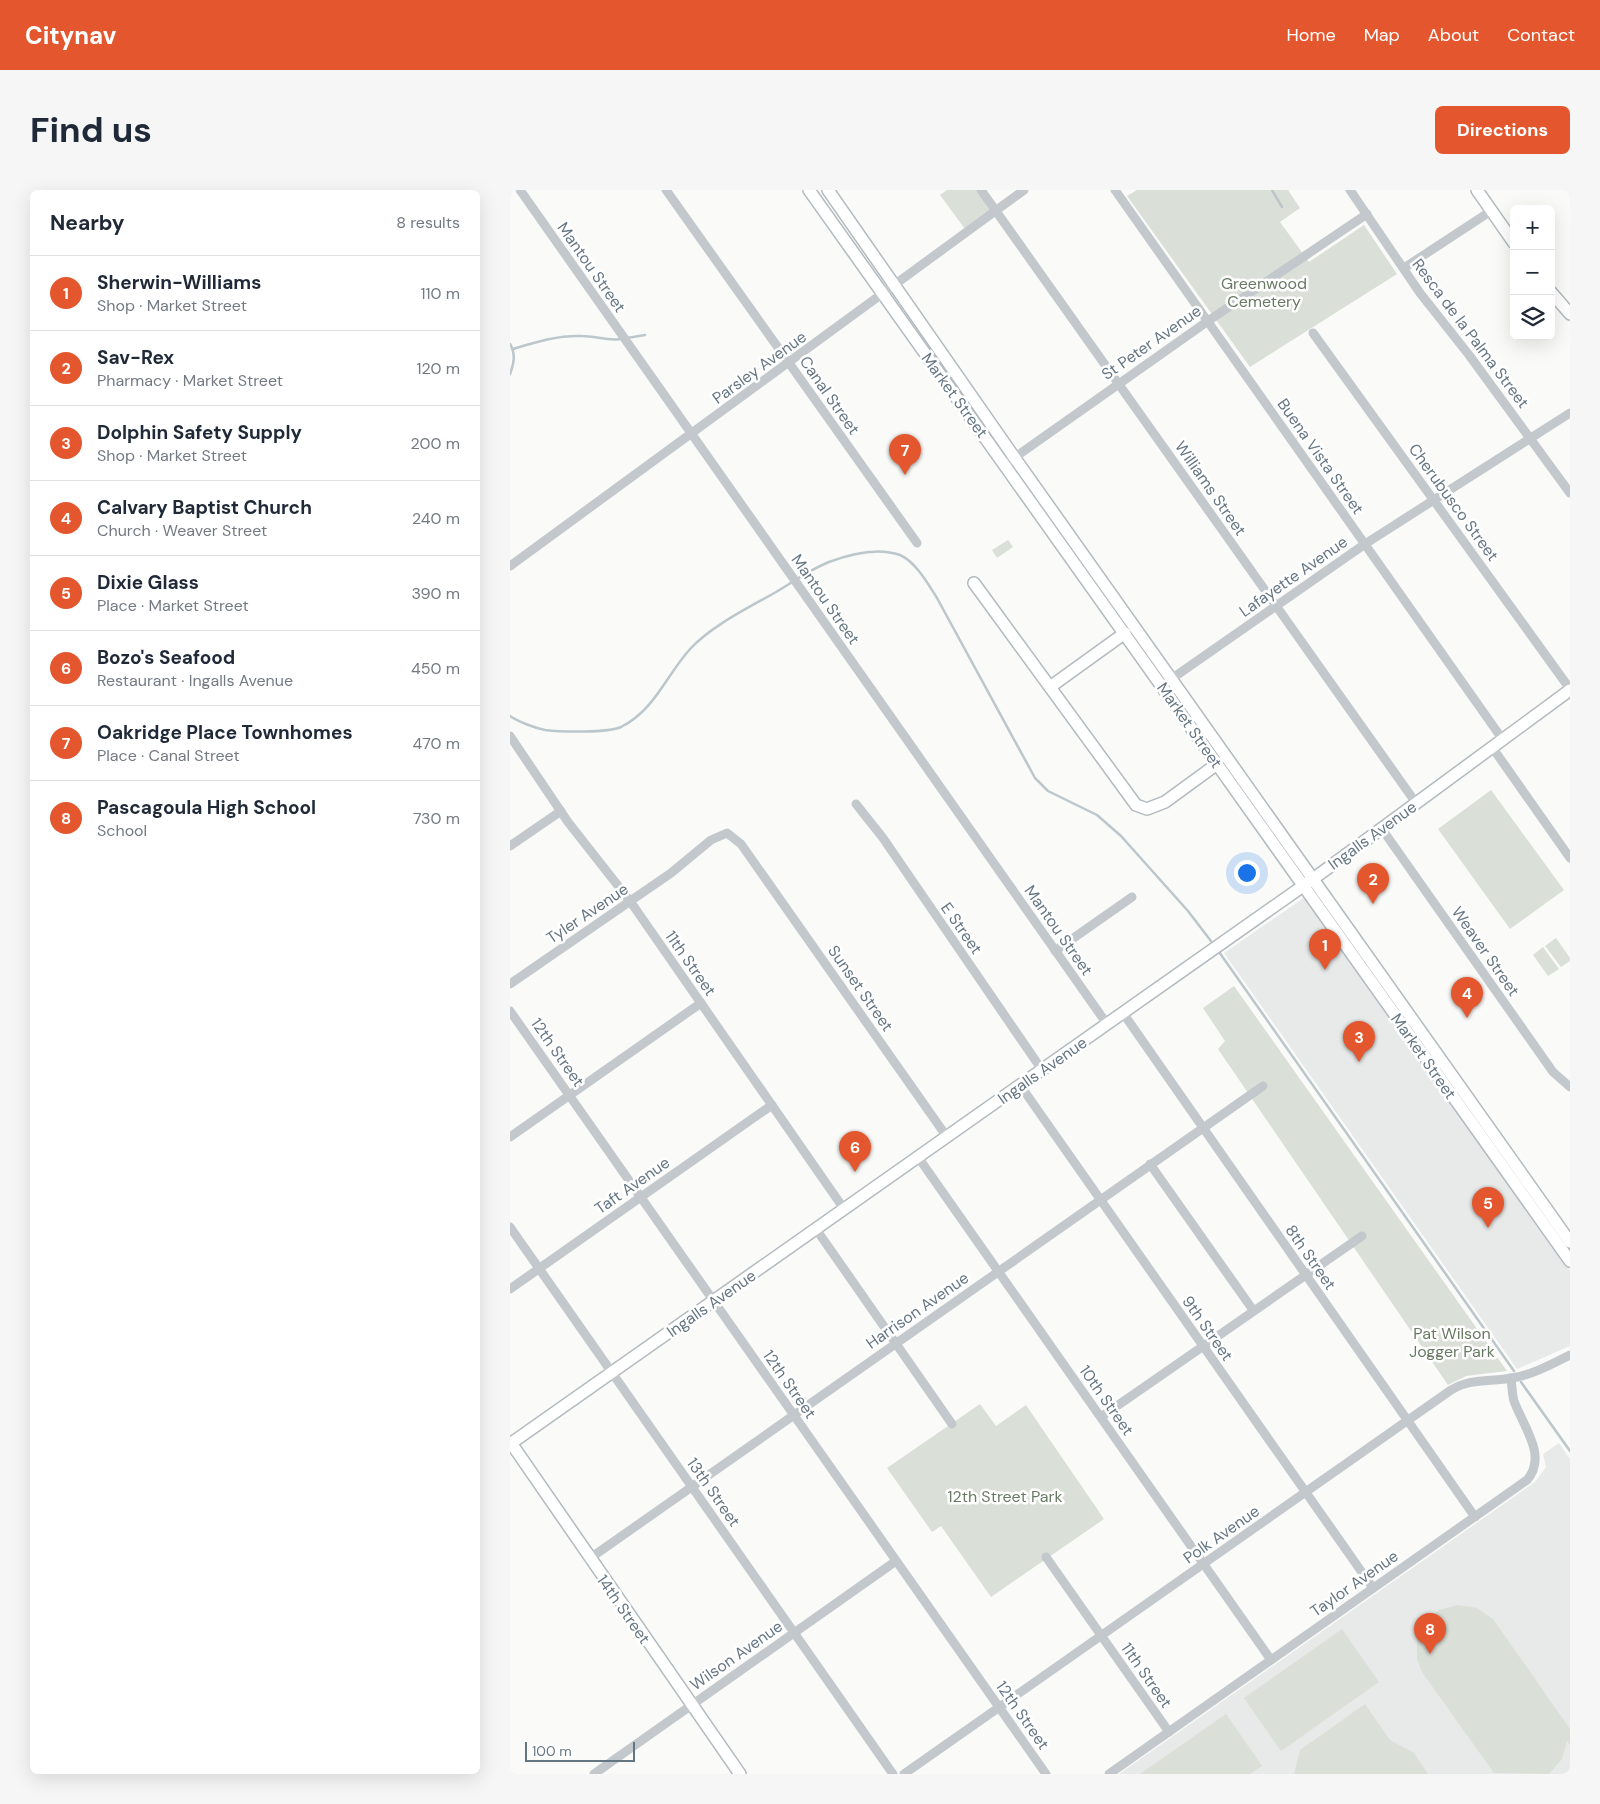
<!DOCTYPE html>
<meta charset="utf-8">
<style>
body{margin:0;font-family:"DM Sans",sans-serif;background:#f6f6f7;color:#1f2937}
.controls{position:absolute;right:15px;top:15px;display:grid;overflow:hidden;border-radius:8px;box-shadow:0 5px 20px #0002}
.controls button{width:45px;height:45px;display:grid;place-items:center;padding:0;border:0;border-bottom:1px solid #e0e1e3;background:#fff;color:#1f2937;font:25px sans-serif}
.scale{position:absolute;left:15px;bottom:12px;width:110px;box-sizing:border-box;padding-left:5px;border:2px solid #657683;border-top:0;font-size:14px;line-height:18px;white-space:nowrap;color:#657683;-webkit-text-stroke:4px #fff;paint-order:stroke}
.you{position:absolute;left:736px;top:682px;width:18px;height:18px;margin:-12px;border:4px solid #fff;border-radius:50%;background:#1a73e8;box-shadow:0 0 0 8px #1a73e833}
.badge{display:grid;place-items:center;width:32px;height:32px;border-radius:50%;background:#e4572e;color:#fff;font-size:16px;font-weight:700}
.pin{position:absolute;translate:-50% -41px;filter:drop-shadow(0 1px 2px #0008)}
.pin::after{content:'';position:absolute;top:26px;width:18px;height:15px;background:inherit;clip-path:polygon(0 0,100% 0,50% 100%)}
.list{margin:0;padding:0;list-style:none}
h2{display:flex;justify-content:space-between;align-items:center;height:65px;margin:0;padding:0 20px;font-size:21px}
h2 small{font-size:16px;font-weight:400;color:#747a83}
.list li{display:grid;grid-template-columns:32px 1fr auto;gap:15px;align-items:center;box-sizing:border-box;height:75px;padding:0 20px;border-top:1px solid #e0e1e3}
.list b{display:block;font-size:19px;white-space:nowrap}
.list p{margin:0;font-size:16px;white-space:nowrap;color:#747a83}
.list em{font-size:16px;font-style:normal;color:#747a83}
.icon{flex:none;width:28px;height:28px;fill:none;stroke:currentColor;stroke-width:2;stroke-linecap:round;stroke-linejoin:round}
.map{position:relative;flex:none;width:1060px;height:1584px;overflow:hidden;border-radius:8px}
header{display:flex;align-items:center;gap:30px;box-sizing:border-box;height:70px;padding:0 25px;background:#e4572e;color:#fff}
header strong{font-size:24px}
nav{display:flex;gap:28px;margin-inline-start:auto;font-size:18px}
.intro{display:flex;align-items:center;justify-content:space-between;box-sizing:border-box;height:120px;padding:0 30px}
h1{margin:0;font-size:35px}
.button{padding:12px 22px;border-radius:8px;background:#e4572e;color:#fff;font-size:18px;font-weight:700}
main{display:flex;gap:30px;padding:0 30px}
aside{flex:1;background:#fff;border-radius:8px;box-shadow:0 5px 20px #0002}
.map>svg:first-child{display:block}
</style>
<header>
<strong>Citynav</strong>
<nav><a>Home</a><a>Map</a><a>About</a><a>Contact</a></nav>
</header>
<div class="intro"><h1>Find us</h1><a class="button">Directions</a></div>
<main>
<aside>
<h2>Nearby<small>8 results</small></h2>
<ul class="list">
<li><span class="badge">1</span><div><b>Sherwin-Williams</b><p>Shop · Market Street</p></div><em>110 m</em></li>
<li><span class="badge">2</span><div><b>Sav-Rex</b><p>Pharmacy · Market Street</p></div><em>120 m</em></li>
<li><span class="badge">3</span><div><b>Dolphin Safety Supply</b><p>Shop · Market Street</p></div><em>200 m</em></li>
<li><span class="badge">4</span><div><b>Calvary Baptist Church</b><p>Church · Weaver Street</p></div><em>240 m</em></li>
<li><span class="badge">5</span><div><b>Dixie Glass</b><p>Place · Market Street</p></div><em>390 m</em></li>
<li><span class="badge">6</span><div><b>Bozo's Seafood</b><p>Restaurant · Ingalls Avenue</p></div><em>450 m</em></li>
<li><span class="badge">7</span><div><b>Oakridge Place Townhomes</b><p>Place · Canal Street</p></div><em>470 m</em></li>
<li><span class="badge">8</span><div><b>Pascagoula High School</b><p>School</p></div><em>730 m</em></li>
</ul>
</aside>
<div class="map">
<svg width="1060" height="1584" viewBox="0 0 1060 1584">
<rect width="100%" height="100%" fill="#fafaf8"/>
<g fill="#e8e9e9">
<path d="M795,707l265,373v76l-53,23 -293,-416z"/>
<path d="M1049,1253l11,16v315h-451l416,-292 11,-15 -3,-13z"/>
</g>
<g fill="#dadfd7">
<path d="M437,0h31l14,20 -27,19 -25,-34z"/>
<path d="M627,0h151l12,18 -20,14 29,40 55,-37 33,49 -147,93 -123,-171z"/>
<path d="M498,350l5,7 -16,11 -5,-8z"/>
<path d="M981,600l73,100 -54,39 -72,-100z"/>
<path d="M1046,748l14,20v3l-9,6 -16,-21z"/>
<path d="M1033,757l16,22 -11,7 -15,-21z"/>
<path d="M724,796l273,385 -41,5 -18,9 -230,-336 7,-8 -22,-33z"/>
<path d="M470,1214l16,22 30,-21 78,114 -113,78 -50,-71 -9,6 -45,-64z"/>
<path d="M948,1415l19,3 16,11 77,110v16l-3,-4 -5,18 -13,15 -55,-1 -72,-101 -5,-13v-20l8,-17 14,-12z"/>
<path d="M832,1439l37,53 -98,69 -37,-53z"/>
<path d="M855,1514l25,36 24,13 14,21h-134l6,-24z"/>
<path d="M716,1524l36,52 -12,8h-110z"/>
</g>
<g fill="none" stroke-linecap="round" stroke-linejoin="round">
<g stroke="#bbc7cb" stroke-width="2.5">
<path d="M762,0l10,17"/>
<path d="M117,148l18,-3"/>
<path d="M0,154c6,10 4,19 0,30"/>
<path d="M3,159c23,-7 45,-14 69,-13 14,0 25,5 39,3"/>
<path d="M0,526c9,6 25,12 35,14 16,2 63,3 76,-3 34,-17 45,-52 70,-79 22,-23 57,-40 85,-56 17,-10 35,-23 53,-30 21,-8 49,-15 71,-7 16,7 28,29 37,43l98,180 13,13 49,24 24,21 67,75 26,34"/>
<path d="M707,759l297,422"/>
<path d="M1011,1192l49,69"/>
</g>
<defs>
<g id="secondary">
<path d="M299,0l761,1071"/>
<path d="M318,0l186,267 556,785"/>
<path d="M967,0l37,53"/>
<path d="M1041,102l19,22"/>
<path d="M464,393l162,222 11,4 18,-7 52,-38"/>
<path d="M540,497l75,-54"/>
<path d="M1,1253l229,331"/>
<path d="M0,1254l803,-565 257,-189"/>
</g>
</defs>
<use href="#secondary" stroke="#b3babf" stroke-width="14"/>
<g stroke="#c3c8cc" stroke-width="9">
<path d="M10,0l587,834"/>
<path d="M156,0l251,353"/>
<path d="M471,0l435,613"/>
<path d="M605,0l388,550"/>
<path d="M840,0l70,103 49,62 101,138"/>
<path d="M894,78l87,-57"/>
<path d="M803,143l257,356"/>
<path d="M501,270l197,-139 159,-107"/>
<path d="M0,376l514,-376"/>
<path d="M657,492l198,-138 205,-131"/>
<path d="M0,546l58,86 62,79 214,308"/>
<path d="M982,557l78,111"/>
<path d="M346,614l27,34 159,232"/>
<path d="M872,639l171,243 17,15"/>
<path d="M0,656l51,-35"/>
<path d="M545,761l77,-54"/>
<path d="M0,794l161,-111 40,-33 16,-7 14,11 206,293"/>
<path d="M0,821l536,763"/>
<path d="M613,823l352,504"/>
<path d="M510,895l353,503"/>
<path d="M0,947l191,-134"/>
<path d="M408,967l353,503"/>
<path d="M640,974l103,146"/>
<path d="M0,1037l383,547"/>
<path d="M306,1039l136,195"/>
<path d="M0,1099l262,-184"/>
<path d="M591,1227l261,-181"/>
<path d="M536,1367l123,175"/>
<path d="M79,1369l674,-473"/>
<path d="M84,1584l302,-213"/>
<path d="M394,1584l547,-384c20,-12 38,-8 61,-12 20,-3 40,-14 58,-23"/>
<path d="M599,1584l418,-294c21,-24 -4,-54 -13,-79 -2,-7 -2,-15 -3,-23"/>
</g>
<use href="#secondary" stroke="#fff" stroke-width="11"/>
</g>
<g text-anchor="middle" stroke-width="5" stroke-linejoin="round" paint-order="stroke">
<g font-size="16" fill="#657683" stroke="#fff">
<text transform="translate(82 77) rotate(55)" y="6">Mantou Street</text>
<text transform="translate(961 143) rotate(53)" y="6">Resca de la Palma Street</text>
<text transform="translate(641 152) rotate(-35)" y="6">St Peter Avenue</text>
<text transform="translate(249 177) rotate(-36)" y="6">Parsley Avenue</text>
<text transform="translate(320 205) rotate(55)" y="6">Canal Street</text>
<text transform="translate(445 205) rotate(54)" y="6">Market Street</text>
<text transform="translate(811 266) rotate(55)" y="6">Buena Vista Street</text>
<text transform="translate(701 298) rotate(55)" y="6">Williams Street</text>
<text transform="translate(944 312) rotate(54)" y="6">Cherubusco Street</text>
<text transform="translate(783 386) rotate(-35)" y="6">Lafayette Avenue</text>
<text transform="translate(316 409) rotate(55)" y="6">Mantou Street</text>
<text transform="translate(680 535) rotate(55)" y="6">Market Street</text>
<text transform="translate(862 645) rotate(-36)" y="6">Ingalls Avenue</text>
<text transform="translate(77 723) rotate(-34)" y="6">Tyler Avenue</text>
<text transform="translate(452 738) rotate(55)" y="6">E Street</text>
<text transform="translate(549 740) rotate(55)" y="6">Mantou Street</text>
<text transform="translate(976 761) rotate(55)" y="6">Weaver Street</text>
<text transform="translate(181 773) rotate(55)" y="6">11th Street</text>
<text transform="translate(351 798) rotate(55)" y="6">Sunset Street</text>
<text transform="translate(48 862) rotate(55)" y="6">12th Street</text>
<text transform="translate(914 866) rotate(55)" y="6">Market Street</text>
<text transform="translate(532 880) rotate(-35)" y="6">Ingalls Avenue</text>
<text transform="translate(122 995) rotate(-35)" y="6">Taft Avenue</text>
<text transform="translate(801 1067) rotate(55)" y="6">8th Street</text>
<text transform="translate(201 1113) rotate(-35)" y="6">Ingalls Avenue</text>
<text transform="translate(407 1120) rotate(-35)" y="6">Harrison Avenue</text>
<text transform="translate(698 1138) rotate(55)" y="6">9th Street</text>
<text transform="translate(280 1194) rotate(55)" y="6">12th Street</text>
<text transform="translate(597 1210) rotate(55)" y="6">10th Street</text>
<text transform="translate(204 1302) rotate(55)" y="6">13th Street</text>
<text transform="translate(711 1344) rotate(-35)" y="6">Polk Avenue</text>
<text transform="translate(844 1393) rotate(-35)" y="6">Taylor Avenue</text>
<text transform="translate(114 1419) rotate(55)" y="6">14th Street</text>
<text transform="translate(226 1465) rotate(-35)" y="6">Wilson Avenue</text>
<text transform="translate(637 1485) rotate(55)" y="6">11th Street</text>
<text transform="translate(513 1525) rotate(55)" y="6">12th Street</text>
</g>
<g font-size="16" fill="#687a64" stroke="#fff">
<text x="754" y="99">Greenwood<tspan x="754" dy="18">Cemetery</tspan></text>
<text x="942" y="1149">Pat Wilson<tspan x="942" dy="18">Jogger Park</tspan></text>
<text x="495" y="1312">12th Street Park</text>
</g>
</g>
</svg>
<div class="controls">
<button>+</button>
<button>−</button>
<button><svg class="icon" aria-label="layers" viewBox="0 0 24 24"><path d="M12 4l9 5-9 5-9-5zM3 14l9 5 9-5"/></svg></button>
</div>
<div class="scale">100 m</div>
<div class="you"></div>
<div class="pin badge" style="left:815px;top:780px">1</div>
<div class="pin badge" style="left:863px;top:714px">2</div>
<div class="pin badge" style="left:849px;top:872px">3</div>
<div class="pin badge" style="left:957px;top:828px">4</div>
<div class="pin badge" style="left:978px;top:1038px">5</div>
<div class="pin badge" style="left:345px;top:982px">6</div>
<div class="pin badge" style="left:395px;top:285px">7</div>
<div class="pin badge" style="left:920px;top:1464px">8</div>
</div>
</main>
